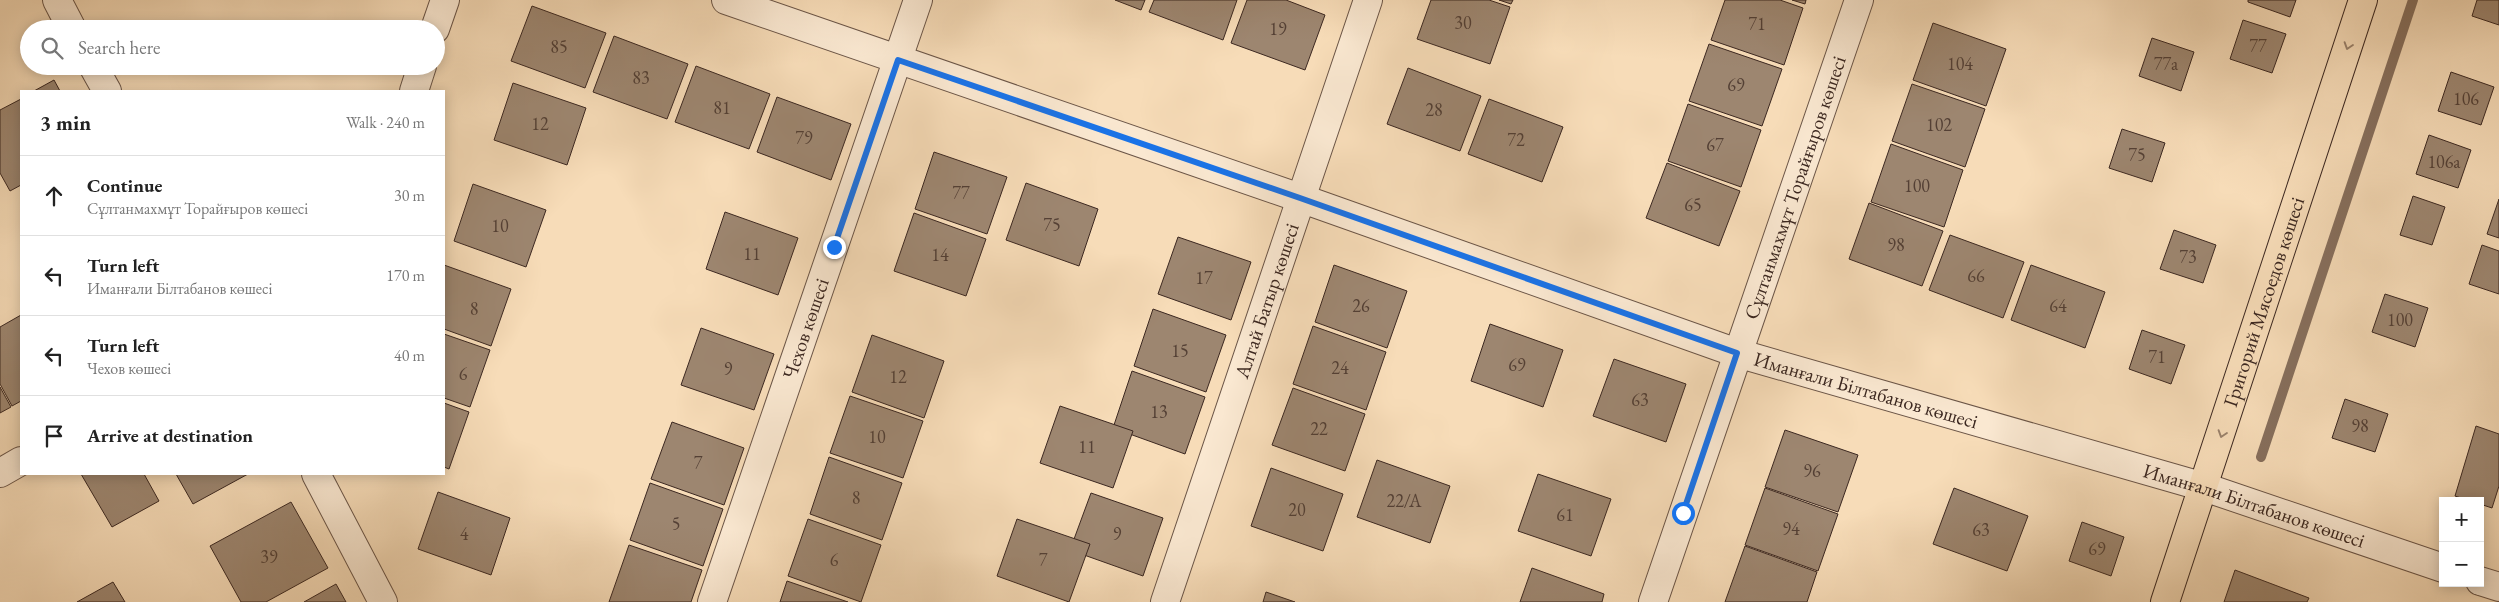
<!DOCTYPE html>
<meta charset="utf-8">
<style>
body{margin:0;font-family:"EB Garamond",serif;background:#f2f2f2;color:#222}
.controls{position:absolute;right:15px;bottom:15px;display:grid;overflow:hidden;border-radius:0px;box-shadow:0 2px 12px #0003}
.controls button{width:45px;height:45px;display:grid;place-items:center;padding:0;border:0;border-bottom:1px solid #e0e0e0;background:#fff;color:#222;font:25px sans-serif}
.stop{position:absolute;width:15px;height:15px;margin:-11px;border:4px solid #1a73e8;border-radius:50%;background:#fff}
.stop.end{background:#1a73e8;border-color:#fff;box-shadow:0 1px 5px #0008}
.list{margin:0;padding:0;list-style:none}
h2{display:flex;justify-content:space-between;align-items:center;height:65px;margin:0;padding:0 20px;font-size:21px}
h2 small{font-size:16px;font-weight:400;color:#767676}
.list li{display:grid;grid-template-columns:32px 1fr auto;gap:15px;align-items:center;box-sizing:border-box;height:80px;padding:0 20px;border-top:1px solid #e0e0e0}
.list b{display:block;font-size:19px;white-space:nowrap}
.list p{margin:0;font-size:16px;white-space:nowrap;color:#767676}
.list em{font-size:16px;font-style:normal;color:#767676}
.icon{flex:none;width:28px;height:28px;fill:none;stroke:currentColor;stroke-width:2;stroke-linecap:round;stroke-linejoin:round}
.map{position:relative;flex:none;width:2499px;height:602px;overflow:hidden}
.search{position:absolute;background:#fff;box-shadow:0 2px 12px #0003;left:20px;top:20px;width:425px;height:55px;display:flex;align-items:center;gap:12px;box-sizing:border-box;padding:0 18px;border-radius:28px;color:#767676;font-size:19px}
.panel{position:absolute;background:#fff;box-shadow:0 2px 12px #0003;left:20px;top:90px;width:425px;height:385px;border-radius:0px}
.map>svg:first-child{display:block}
</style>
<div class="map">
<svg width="2499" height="602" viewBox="0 0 2499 602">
<rect width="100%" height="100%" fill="#f7dcb8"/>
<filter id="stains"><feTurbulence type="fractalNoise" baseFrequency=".004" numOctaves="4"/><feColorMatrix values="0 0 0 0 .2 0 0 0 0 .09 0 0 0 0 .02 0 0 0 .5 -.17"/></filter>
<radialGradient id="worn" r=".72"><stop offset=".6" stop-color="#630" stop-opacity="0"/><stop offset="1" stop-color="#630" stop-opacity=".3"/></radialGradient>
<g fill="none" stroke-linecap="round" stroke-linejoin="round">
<path stroke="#866f5d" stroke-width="10" d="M2261,457l152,-457"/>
</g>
<g fill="#9d8670" stroke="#3c2821">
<path d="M1115,0h30l-4,10z"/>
<path d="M1154,0h83l-14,40 -74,-28z"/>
<path d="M1247,0h39l39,15 -20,55 -74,-27z"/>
<path d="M1431,0h58l21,7 -20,57 -73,-25z"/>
<path d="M1499,0h14l-2,4z"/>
<path d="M1725,0h55l23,8 -19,57 -73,-25z"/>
<path d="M1792,0h14l-1,4z"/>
<path d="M2248,0h48l-6,17 -42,-15z"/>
<path d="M2477,0h22v25l-27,-9z"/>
<path d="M532,6l74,27 -21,55 -74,-27z"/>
<path d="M2243,20l43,14 -14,39 -42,-14z"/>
<path d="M1933,23l73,26 -20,57 -73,-26z"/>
<path d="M614,36l74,28 -21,55 -74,-27z"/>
<path d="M2152,38l42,14 -13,39 -42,-15z"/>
<path d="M1709,44l73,25 -20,57 -73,-25z"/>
<path d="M696,66l74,28 -21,55 -74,-27z"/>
<path d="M1408,68l73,28 -21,55 -73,-27z"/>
<path d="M2451,72l43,15 -13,38 -43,-14z"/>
<path d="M54,80l6,11h-26z"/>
<path d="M513,83l73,25 -19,57 -73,-25z"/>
<path d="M1912,84l73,25 -20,58 -73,-26z"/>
<path d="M777,97l74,27 -20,56 -74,-28z"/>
<path d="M21,99v86l-11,6 -10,-18v-63z"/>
<path d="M1489,99l74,28 -21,55 -74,-28z"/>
<path d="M1688,104l73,26 -20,57 -73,-26z"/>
<path d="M2122,129l43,14 -13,39 -43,-14z"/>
<path d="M2429,135l42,15 -13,38 -42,-14z"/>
<path d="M1891,144l72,26 -19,57 -73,-25z"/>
<path d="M934,152l73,25 -20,57 -72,-25z"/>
<path d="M1667,163l73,28 -21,55 -73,-28z"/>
<path d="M1026,183l72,26 -19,57 -73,-26z"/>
<path d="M473,184l73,26 -20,57 -72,-26z"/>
<path d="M2413,196l32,11 -13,38 -32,-10z"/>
<path d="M2499,199v39l-12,-4z"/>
<path d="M1869,203l74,28 -21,55 -73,-27z"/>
<path d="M725,212l73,26 -20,57 -72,-26z"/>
<path d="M914,213l72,26 -20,57 -72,-25z"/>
<path d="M2174,230l42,15 -13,38 -43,-14z"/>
<path d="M1950,235l74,27 -21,56 -74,-28z"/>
<path d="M1178,237l73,25 -20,58 -73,-26z"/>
<path d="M2482,245l17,6v43l-30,-10z"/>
<path d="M444,265l67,24 -20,57 -47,-17z"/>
<path d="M1334,265l73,26 -20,57 -72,-26z"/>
<path d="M2031,265l74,27 -20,56 -74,-28z"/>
<path d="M2385,294l43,14 -13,39 -43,-15z"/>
<path d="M1153,309l73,26 -20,57 -72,-26z"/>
<path d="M21,315v86l-9,5 -12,-22v-57z"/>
<path d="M1490,324l73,26 -20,57 -72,-26z"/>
<path d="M1313,326l73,26 -20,58 -73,-26z"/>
<path d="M701,328l73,26 -20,56 -73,-25z"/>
<path d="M2142,330l43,15 -14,39 -42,-15z"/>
<path d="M444,334l46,16 -20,57 -26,-9z"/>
<path d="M872,335l72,26 -20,57 -72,-26z"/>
<path d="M1614,359l72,25 -20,58 -73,-26z"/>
<path d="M1132,371l73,26 -20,57 -72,-26z"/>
<path d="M0,387l11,20 -11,6z"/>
<path d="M1293,388l72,26 -20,57 -73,-26z"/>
<path d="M850,396l73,25 -20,57 -73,-25z"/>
<path d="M2345,399l43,15 -13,38 -43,-14z"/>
<path d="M444,403l25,9 -20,57 -5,-2z"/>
<path d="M1060,406l73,25 -20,57 -73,-25z"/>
<path d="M672,422l72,26 -20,57 -73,-26z"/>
<path d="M2476,426l23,8v52l-7,22 -12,-4v-3h-10l-15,-5z"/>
<path d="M1785,430l73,25 -20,57 -73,-25z"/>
<path d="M829,457l73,26 -20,57 -72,-26z"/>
<path d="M1377,460l73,26 -20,57 -73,-26z"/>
<path d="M1271,468l72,26 -20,57 -72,-25z"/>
<path d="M81,474h63l15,27 -47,26z"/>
<path d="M176,474h72l-55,30z"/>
<path d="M1538,474l73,25 -20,57 -73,-25z"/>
<path d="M650,483l73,26 -20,57 -73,-26z"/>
<path d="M1765,488l73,26 -20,57 -73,-26z"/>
<path d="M1954,488l74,28 -21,55 -74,-27z"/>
<path d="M438,492l72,26 -19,57 -73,-26z"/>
<path d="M1091,493l72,25 -20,58 -73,-26z"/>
<path d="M291,502l37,66 -62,34h-25l-31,-56z"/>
<path d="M808,519l73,26 -20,57 -73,-26z"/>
<path d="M1017,519l73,25 -21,58 -72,-26z"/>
<path d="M2082,522l42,15 -13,39 -42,-15z"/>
<path d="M629,545l73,25 -11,32h-82z"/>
<path d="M1745,546l72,26 -10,30h-82z"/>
<path d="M1532,568l72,26 -2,8h-82z"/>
<path d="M2235,570l74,28 -2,4h-83z"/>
<path d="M787,581l61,21h-68z"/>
<path d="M113,582l12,20h-48z"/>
<path d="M336,584l10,18h-42z"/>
<path d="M1266,592l29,10h-32z"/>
</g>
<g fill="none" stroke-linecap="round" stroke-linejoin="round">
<defs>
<g id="minor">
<path d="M57,0l15,29"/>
<path id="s1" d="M726,0l574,198 437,155 467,134 239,81"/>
<path d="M435,29l10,-29"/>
<path d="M93,66l14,25"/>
<path d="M414,91l8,-25"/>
<path d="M0,473l21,-12"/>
<path d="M316,474l67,128"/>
<path d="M2480,581l19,6"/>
<path id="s2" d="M712,602l206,-602"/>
<path id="s3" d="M1165,602l203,-602"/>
<path id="s4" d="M1653,602l206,-602"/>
</g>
<g id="major">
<path id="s5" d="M2165,602l198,-602"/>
</g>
</defs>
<use href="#minor" stroke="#6b5547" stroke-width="30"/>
<use href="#major" stroke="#3c2821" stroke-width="30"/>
<use href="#minor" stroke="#fae8d1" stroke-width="28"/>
<use href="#major" stroke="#f7dcb8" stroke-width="28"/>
</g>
<defs><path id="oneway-chevron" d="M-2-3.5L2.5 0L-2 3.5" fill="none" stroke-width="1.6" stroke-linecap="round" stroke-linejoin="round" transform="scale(1.25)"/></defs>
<g stroke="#9a826c">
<use href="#oneway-chevron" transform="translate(2348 46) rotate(108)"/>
<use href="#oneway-chevron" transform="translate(2222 434) rotate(108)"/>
</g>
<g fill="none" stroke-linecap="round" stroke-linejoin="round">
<path stroke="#1a73e8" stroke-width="6" d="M834,247l64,-187 402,138 437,155 -54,160"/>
</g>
<g text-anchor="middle" stroke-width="4" stroke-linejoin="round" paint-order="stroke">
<g font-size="18" fill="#544035">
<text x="1463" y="29">30</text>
<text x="1757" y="30">71</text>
<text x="1278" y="35">19</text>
<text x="2258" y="52">77</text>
<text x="559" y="53">85</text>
<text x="1960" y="70">104</text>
<text x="2166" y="70">77а</text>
<text x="641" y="84">83</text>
<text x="1736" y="91">69</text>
<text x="2466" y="105">106</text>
<text x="722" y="114">81</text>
<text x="1434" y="116">28</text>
<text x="540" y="130">12</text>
<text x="1939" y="131">102</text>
<text x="804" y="144">79</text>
<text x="1516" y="146">72</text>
<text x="1715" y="151">67</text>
<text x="2137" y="161">75</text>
<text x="2444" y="168">106а</text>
<text x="1917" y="192">100</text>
<text x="961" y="199">77</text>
<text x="1693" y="211">65</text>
<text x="1052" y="231">75</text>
<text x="500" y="232">10</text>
<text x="1896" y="251">98</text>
<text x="752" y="260">11</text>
<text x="940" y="261">14</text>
<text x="2188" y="263">73</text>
<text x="1976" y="282">66</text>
<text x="1204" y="284">17</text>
<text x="1361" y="312">26</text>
<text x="2058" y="312">64</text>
<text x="474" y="315">8</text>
<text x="2400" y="326">100</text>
<text x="1180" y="357">15</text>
<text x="2157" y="363">71</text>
<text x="1517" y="371">69</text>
<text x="1340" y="374">24</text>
<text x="728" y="375">9</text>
<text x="463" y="380">6</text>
<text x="898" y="383">12</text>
<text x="1640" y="406">63</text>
<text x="1159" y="418">13</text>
<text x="2360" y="432">98</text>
<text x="1319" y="435">22</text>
<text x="877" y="443">10</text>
<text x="1087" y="453">11</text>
<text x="698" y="469">7</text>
<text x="1812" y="477">96</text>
<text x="856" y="504">8</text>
<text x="1404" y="507">22/А</text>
<text x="1297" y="516">20</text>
<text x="1565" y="521">61</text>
<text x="676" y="530">5</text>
<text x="1791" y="535">94</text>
<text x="1981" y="536">63</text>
<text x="464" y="540">4</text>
<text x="1117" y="540">9</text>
<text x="2097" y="555">69</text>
<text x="269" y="563">39</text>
<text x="834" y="566">6</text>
<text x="1043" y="566">7</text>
</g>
<g font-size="20" fill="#3c2821" stroke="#fae8d1">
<text dy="7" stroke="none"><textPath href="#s4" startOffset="438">Сұлтанмахмұт Торайғыров көшесі</textPath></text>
<text dy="7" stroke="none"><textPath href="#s3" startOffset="318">Алтай Батыр көшесі</textPath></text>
<text dy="7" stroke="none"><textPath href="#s5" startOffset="316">Григорий Мясоедов көшесі</textPath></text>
<text dy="7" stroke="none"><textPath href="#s2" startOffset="289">Чехов көшесі</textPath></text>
<text dy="7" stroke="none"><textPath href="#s1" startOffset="1205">Иманғали Білтабанов көшесі</textPath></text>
<text dy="7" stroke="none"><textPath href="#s1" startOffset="1610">Иманғали Білтабанов көшесі</textPath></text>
</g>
</g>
<rect width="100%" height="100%" filter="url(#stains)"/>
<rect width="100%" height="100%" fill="url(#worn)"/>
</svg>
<div class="controls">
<button>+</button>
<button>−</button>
</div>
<div class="stop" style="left:1683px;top:513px"></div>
<div class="stop end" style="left:834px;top:247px"></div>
<div class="search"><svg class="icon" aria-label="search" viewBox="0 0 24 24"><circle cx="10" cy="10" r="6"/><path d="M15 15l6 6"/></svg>Search here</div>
<section class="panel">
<h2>3 min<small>Walk · 240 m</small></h2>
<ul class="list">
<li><svg class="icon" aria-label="ahead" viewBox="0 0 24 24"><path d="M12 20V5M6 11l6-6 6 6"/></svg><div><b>Continue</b><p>Сұлтанмахмұт Торайғыров көшесі</p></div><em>30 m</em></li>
<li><svg class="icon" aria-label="left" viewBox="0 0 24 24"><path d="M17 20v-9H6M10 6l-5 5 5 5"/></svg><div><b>Turn left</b><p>Иманғали Білтабанов көшесі</p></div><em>170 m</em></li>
<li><svg class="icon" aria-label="left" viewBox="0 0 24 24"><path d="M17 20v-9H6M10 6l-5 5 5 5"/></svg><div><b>Turn left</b><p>Чехов көшесі</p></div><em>40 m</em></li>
<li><svg class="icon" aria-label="arrive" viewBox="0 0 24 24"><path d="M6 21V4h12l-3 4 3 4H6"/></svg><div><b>Arrive at destination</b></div></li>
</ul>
</section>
</div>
